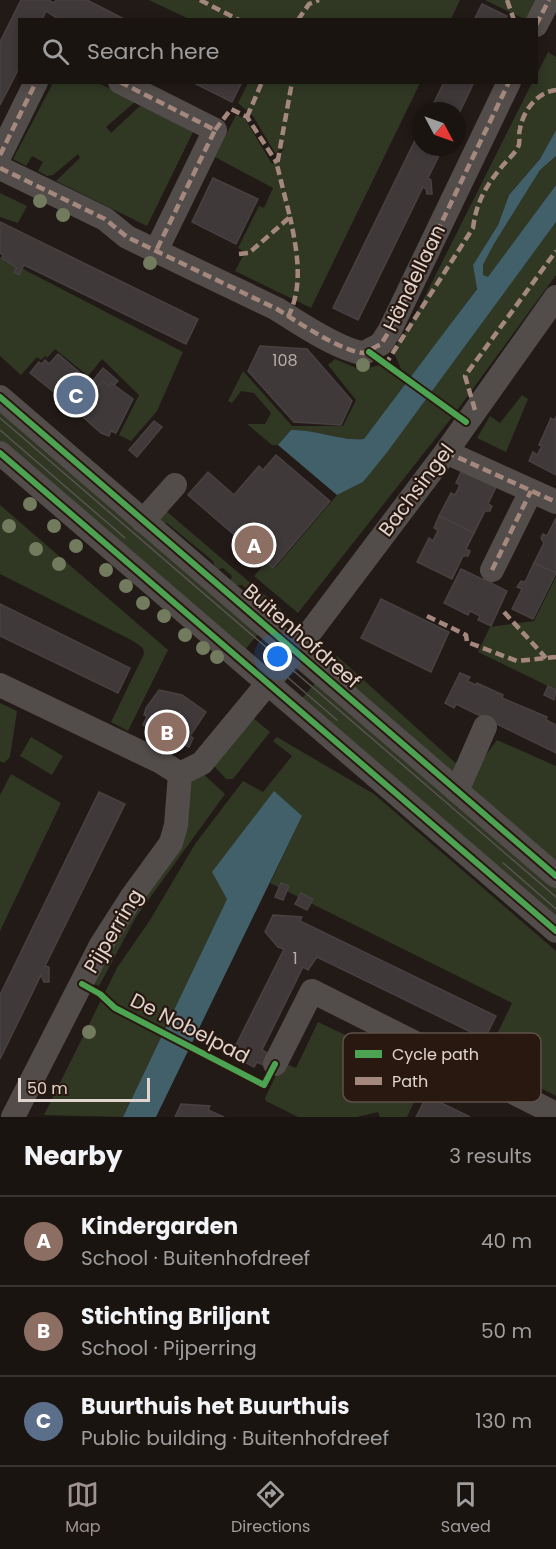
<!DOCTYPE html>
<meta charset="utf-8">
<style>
body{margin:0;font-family:Poppins,sans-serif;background:#231d19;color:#f1f3f6}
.compass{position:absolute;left:412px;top:102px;width:54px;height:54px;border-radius:50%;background:#1a1410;box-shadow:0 3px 9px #0003;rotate:131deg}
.scale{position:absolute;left:18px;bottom:15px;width:132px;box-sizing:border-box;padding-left:6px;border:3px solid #e0d4ce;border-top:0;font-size:16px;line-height:21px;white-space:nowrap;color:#e0d4ce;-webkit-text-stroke:4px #281810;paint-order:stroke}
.you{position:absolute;left:278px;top:657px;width:21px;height:21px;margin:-15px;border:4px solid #fff;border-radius:50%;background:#1a73e8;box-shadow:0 0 0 9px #1a73e833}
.badge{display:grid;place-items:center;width:39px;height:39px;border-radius:50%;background:#9e938e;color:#fff;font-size:20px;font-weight:700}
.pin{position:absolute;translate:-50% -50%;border:3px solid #fff;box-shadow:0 2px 6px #0006}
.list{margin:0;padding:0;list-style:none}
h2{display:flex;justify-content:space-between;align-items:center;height:78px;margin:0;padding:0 24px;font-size:26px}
h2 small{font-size:20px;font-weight:400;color:#9f9e9f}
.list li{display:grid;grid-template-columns:39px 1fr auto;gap:18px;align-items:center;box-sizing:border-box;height:90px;padding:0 24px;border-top:2px solid #383330}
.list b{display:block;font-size:22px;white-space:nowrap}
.list p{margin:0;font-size:20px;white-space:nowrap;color:#9f9e9f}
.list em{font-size:20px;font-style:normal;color:#9f9e9f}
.icon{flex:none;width:33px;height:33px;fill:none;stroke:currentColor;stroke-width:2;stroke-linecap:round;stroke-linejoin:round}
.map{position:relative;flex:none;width:556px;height:1117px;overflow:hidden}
.search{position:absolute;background:#1a1410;box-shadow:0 3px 9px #0003;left:18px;right:18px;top:18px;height:66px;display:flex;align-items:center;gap:15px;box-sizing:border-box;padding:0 21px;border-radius:0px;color:#9f9e9f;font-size:22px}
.sheet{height:348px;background:#1a1410}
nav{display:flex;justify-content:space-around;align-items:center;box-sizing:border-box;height:84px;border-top:2px solid #383330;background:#1a1410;font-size:16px;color:#9f9e9f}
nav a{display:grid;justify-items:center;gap:3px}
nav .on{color:#9e938e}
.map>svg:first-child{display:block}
</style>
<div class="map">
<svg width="556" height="1117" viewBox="0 0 556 1117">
<rect width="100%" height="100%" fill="#221a16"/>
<g fill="#303824">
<path d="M149,0h311l-9,19h-262z"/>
<path d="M485,0h54l-9,20 -6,-1z"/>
<path d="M548,52l8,5v73l-16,29 -31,36 -11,30 -25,40 4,23 -64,89 -12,-8 -8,-19 21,-32 118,-235 4,-1 1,-8z"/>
<path d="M53,83h45l38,18 -30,26 5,6 31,-29 53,24 -48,98 -91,-45 24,-23 -2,-4 -25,21 -6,1 -9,-5 5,-9 -11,-6 -6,10 -13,-7z"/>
<path d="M248,83h172l-109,225 -76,-37 10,-19 -7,-4 21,-42 5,2 9,-20 -58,-31 21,-42 9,4 27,45 13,-17 -10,6 -22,-37 -15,-13z"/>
<path d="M556,156v29l-68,93 -5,-3v-10l11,-21 46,-74z"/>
<path d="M0,193l27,13 -9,17 -18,-6z"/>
<path d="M556,222v53l-103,141 -155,197 -44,-37 12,-14 8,7 63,-74 26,-13z"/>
<path d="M0,257l183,95 -26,59 -26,30 -12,-6 20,-40 -37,-36 -14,17 -33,-27 -8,9 -2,-2 -4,4 -4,-3 -16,18 -21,-19z"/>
<path d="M335,359l26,11 18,-5 28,20 -43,54c-26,2 -47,-10 -73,-9l-13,15h-6l-25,-21h18l6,-11 -17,-20 -13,-2 -9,12 -4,-2 15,-30 49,55h51l13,-26 -28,-35z"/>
<path d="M522,395l6,4 -22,53 -29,-14 13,-22 10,7z"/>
<path d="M0,404l262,225 -17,21 -245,-206z"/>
<path d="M0,505l168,145 -40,81 -17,-9 33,-68 -1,-6 -10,-7 -133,-67z"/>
<path d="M165,510l116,99 -9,9 -20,-17v-7l-10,-9 -8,1 -4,-4 2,-6 -9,-8 -7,2 -3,-9 -46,-38 -6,1 -5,-4z"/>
<path d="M556,577v113l-78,-38 12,-25 44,-6z"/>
<path d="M337,656l133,120 27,-36 59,26v97l-228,-197z"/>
<path d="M316,682l240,200v41l-257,-221z"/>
<path d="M0,703l17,8 -7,46 -6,6 -4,-2z"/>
<path d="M253,718l17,14 -37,47h-7l-14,-15z"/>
<path d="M31,737l32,19 -11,19 -32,-19z"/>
<path d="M277,737l97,57 182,157v145l-71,-37 27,-56 -242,-120 32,-67 -75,83 -104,218 -79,-2 73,-147 33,-48 45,-76 48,-63 20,11 29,-36 -19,-15z"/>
<path d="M200,771l25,23 -89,123 -37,69 -10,-4 99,-202z"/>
<path d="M11,774l50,29 -61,128v-136z"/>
<path d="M318,1022l109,52 -20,43h-27l-2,-5 -21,5h-59l-32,-16 -1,-3 16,-33 5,-1 10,4z"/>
</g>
<g fill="#42606a">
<path d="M556,130v26l-16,14 -46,74 -11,21v10l5,2 68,-92v37l-168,229 -25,31 -26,13 -59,-50 13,-15c26,-1 47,11 73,9l113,-150 -4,-24 25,-40 11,-30 31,-36z"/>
<path d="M274,791l28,25 -146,301h-33l104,-218 -15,-27z"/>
</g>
<g fill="#3f393a" stroke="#474142" stroke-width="1.5">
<path d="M21,0h27l6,3 2,-3h31l39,20h-66l-14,-9 -4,9h-22v46l-20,39v-63z"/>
<path d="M482,4l25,12 -2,4h-31z"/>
<path d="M192,82h50l-10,20z"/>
<path d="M444,82h30l-17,36v-7h-27z"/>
<path d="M421,128v19h22l-15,31 3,2 1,14h-5l-1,-5 -3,-2 -65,133 -25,-12z"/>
<path d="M213,178l45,21 -22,45 -44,-22z"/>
<path d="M0,222l198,97 -12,25 -162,-79 -5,10 -5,-3 3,-4 -15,-10 1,-3 -3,-2z"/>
<path d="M260,346l47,3 45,52 -11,24 -47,-3 -46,-51z"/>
<path d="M58,354l39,33 6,-6 6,5 2,-3 22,16 -17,34 -5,-2 -2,5 -8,-3 -28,-25 -4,5 -13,-11 4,-5 -30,-24 9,-11 3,2 3,-4 4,4z"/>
<path d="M103,368l15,13 -4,4 -3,-2 -2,3 -6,-5 -6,6 -6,-4z"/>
<path d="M556,417v58l-27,-14 4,-9 4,3 5,-9 -3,-1 12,-27 3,2z"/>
<path d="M154,421l8,6 -25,30 -8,-7z"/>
<path d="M276,455l54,46 -57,67 -85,-73 20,-23 26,23 25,-29 4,4z"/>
<path d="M462,470l34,17 -8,17 4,2 -2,5h-5l-11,22 -35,-17 12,-23 4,2 5,-10 -4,-2z"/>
<path d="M439,516l35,17 -8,16 4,2 -2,5h-5l-11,23 -35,-17 12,-24 4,3 5,-11 -4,-2z"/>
<path d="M556,518v55l-22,-10 10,-20 -3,-5 2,-4 4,2z"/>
<path d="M534,563l22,10 -23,46 -21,-10 10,-20 -5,-2 4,-6 4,1z"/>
<path d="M461,569l23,11 1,-3 8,2 -2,4 16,8 -16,35 -13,-6 2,-4 -10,-5 -2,4 -24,-12z"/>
<path d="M381,599l68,33 -18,40 -70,-34z"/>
<path d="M0,604l130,64 -12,25 -118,-57z"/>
<path d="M460,673l10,4 -3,4 9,4 1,-2 26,12 -1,3 45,19 -1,3 10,5v28l-100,-49 -2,4 -9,-5z"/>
<path d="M548,686l8,4 -2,10 -10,-5z"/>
<path d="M159,690l23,5 24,17 -16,24 3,2 -4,9 -9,-4 -1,3 -29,-14 1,-3 -8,-4 4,-9 -3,-1 2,-7z"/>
<path d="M99,792l26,12 -80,162 4,1v15h-5l-3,-7 -41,84v-64z"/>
<path d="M281,883l8,3 -6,14 -8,-3z"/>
<path d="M301,893l12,6 -6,11 -12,-6z"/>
<path d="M273,915l29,2 -2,4 196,95 -15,30 -11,-6 3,-7 -156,-76 -9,13 -5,-3 -41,83 7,4 -6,11 -6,-3 -3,5 -23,-12 53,-106 -6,-2 -13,-15z"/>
<path d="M427,1096l43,21h-54z"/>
<path d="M181,1104l29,2 -2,4 16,7h-49z"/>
</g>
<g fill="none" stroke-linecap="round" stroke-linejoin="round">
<g stroke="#524d4b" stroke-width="24">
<path d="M536,25l13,-25"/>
<path d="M120,82l95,48 -59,121"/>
<path d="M0,155l36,-73"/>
<path d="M0,168l105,51 22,18 150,72c19,12 65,43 87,44l17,-9 9,-14 119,-248"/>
<path d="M0,397l556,479"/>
<path d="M446,452l110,50"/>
<path d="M0,453l556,478"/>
<path d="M143,521l32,-36"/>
<path d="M492,570l39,-79"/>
<path d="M0,685l161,77 19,12"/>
<path d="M457,791l28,-64"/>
<path d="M275,1064l37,-73 244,123"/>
<path d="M13,1117l88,-172 32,-50 38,-52 5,-18 4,-51 22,-11 109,-132 135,-179 110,-155"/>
</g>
<g stroke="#585351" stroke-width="1.5">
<path d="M0,418l556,479"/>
<path d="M0,430l125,108"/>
<path d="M264,657l73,63"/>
<path d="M503,863l53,46"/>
</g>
<g stroke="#a5887d" stroke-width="4.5" stroke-dasharray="9 4.5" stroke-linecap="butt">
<path d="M200,0l39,20"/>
<path d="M507,0l7,20"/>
<path d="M298,20l11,-16 10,-4"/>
<path d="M536,25l13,-25"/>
<path d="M120,82l95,48 -59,121"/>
<path d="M247,117l15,-35"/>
<path d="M215,130l16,-21 16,8 30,46"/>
<path d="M0,155l36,-73"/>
<path d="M0,168l105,51 22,18 150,72c19,12 65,43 87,44l17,-9 9,-14 119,-248"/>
<path d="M239,254l10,-1 41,-36 -13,-52 15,-83"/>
<path d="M288,317c16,-31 9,-67 2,-100"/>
<path d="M385,365l88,-137c3,-24 12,-41 27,-59 5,-7 14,-14 18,-22 3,-5 0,-13 2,-18 3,-18 17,-37 36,-39"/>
<path d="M475,410l-10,-34 91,-125"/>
<path d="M446,452l110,50"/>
<path d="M492,570l39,-79"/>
<path d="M504,612l42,46"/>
<path d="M427,616l39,19 1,7 50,19 39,-4"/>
</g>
<defs>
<g id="cycleway">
<path d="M369,352l97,70"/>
<path d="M0,397l556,479"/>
<path d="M0,453l556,478"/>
<path d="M82,984l18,10 15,14 149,77 11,-21"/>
</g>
</defs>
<use href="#cycleway" stroke="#281810" stroke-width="10"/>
<use href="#cycleway" stroke="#4ca352" stroke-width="6"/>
</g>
<g fill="#727b5e">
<circle cx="40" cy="201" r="7"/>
<circle cx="63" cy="215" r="7"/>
<circle cx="150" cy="263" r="7"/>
<circle cx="363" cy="365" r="7"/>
<circle cx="30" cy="504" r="7"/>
<circle cx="9" cy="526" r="7"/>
<circle cx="54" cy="526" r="7"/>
<circle cx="76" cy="546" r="7"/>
<circle cx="36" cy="549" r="7"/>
<circle cx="59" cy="564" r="7"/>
<circle cx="106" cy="570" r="7"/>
<circle cx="126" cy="586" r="7"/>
<circle cx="143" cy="603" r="7"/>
<circle cx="164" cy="616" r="7"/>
<circle cx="185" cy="635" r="7"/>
<circle cx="203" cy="648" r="7"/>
<circle cx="217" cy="657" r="7"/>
<circle cx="89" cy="1032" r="7"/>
</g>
<g text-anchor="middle" stroke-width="4.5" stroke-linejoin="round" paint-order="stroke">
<g font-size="16" fill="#b8ada9">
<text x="285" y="366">108</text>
<text x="295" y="964">1</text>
</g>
<g font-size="20" fill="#e0d4ce" stroke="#281810">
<text transform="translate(414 278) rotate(-64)" y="7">Händellaan</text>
<text transform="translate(416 490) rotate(-53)" y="7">Bachsingel</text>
<text transform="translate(302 636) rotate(41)" y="7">Buitenhofdreef</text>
<text transform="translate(113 931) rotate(-59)" y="7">Pijperring</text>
<text transform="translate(190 1028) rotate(27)" y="7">De Nobelpad</text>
</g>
</g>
<rect x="343" y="1033" width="198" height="69" rx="9" fill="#281810" stroke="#5f5049" stroke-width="1.5"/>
<rect x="355" y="1050" width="27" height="8" fill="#4ca352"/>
<rect x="355" y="1077" width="27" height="8" fill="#a5887d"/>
<g font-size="16" fill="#e0d4ce">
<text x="392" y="1060">Cycle path</text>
<text x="392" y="1087">Path</text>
</g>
</svg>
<svg class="compass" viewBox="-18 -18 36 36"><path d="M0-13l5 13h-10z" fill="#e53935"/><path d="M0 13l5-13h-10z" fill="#9f9e9f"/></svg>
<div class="scale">50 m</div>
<div class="you"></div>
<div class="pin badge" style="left:254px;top:545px;background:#8d6e63">A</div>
<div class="pin badge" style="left:167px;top:732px;background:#8d6e63">B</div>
<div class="pin badge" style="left:76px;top:395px;background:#5c6f8a">C</div>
<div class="search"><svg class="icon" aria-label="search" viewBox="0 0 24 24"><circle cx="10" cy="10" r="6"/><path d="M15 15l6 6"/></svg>Search here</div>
</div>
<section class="sheet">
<h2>Nearby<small>3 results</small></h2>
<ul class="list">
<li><span class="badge" style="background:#8d6e63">A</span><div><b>Kindergarden</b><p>School · Buitenhofdreef</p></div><em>40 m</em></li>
<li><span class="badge" style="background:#8d6e63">B</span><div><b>Stichting Briljant</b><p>School · Pijperring</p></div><em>50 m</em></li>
<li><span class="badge" style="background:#5c6f8a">C</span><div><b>Buurthuis het Buurthuis</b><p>Public building · Buitenhofdreef</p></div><em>130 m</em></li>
</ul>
</section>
<nav>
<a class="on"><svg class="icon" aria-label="map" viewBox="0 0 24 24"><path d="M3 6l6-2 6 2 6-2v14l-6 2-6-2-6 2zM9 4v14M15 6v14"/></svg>Map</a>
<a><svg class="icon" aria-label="directions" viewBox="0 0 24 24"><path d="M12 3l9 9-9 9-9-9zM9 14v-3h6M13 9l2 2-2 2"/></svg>Directions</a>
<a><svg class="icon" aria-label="saved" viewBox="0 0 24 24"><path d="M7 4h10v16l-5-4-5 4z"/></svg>Saved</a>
</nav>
